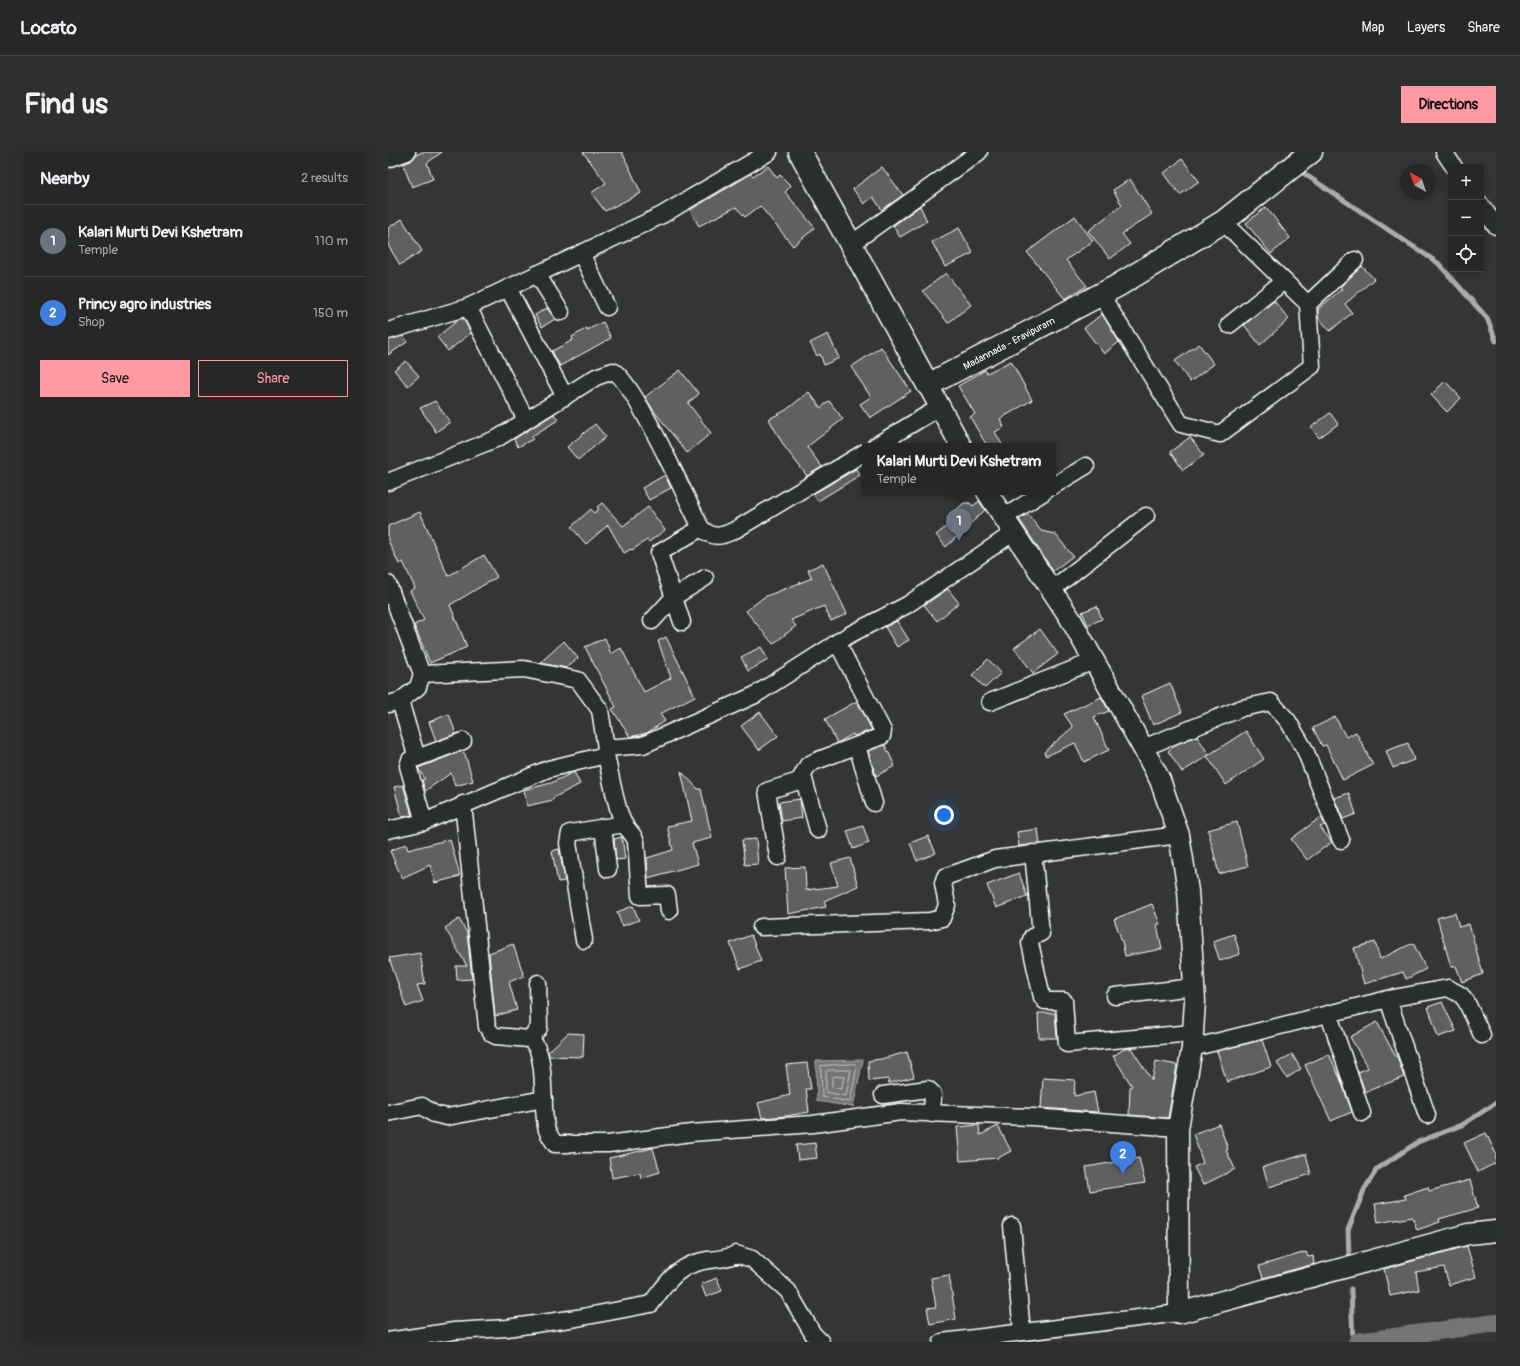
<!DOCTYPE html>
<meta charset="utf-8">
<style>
body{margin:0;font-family:Pangolin,sans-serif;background:#2e3030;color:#f1f3f6}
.controls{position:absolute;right:12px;top:12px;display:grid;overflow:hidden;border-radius:0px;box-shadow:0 2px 10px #0003}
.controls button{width:36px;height:36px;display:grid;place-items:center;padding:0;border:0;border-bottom:1px solid #424445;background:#262828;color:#f1f3f6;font:20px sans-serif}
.compass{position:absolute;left:1012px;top:12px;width:36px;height:36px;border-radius:50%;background:#262828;box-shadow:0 2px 10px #0003;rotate:320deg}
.you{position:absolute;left:556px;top:663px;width:14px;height:14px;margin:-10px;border:3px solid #fff;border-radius:50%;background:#1a73e8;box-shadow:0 0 0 6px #1a73e833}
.badge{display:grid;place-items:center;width:26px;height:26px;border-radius:50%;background:#ff9aa2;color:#fff;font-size:13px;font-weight:700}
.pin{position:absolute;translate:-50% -33px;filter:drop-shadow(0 1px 2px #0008)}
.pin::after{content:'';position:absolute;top:21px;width:14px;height:12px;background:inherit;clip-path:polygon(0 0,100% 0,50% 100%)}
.popup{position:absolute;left:474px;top:291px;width:194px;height:52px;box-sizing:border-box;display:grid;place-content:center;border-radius:0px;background:#262828;filter:drop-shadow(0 1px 3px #0005);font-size:13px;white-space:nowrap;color:#a4a6a8}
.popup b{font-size:15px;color:#f1f3f6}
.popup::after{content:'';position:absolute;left:50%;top:100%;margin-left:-8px;border:8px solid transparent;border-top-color:#262828}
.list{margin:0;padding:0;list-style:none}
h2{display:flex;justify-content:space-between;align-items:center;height:52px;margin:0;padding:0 16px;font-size:17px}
h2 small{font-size:13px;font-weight:400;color:#a4a6a8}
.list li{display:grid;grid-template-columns:26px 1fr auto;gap:12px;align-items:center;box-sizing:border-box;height:72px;padding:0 16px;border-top:1px solid #424445}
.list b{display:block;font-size:15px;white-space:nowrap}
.list p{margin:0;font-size:13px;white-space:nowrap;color:#a4a6a8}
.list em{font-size:13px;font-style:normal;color:#a4a6a8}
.actions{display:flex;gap:8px;padding:12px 16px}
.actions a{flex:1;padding:9px 0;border:1px solid #ff9aa2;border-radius:0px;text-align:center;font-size:14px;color:#ff9aa2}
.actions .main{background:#ff9aa2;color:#111}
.icon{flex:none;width:22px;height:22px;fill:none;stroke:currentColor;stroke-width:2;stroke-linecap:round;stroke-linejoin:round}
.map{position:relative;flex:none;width:1108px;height:1190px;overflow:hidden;border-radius:0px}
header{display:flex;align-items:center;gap:24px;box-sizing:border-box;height:56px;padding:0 20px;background:#262828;border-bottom:1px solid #424445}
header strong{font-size:19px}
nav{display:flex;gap:22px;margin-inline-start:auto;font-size:14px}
.intro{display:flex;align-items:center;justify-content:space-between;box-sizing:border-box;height:96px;padding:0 24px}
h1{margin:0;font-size:28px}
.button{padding:10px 18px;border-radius:0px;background:#ff9aa2;color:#111;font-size:14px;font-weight:700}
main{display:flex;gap:24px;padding:0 24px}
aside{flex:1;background:#262828;border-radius:0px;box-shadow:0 2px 10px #0003}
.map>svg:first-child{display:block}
</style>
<header>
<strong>Locato</strong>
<nav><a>Map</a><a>Layers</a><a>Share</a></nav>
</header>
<div class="intro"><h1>Find us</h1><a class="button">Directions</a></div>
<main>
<aside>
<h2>Nearby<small>2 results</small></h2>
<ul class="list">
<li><span class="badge" style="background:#6b7280">1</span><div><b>Kalari Murti Devi Kshetram</b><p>Temple</p></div><em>110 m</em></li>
<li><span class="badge" style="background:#3f7fe0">2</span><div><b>Princy agro industries</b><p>Shop</p></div><em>150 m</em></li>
</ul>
<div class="actions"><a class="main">Save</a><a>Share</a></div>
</aside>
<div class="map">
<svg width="1108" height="1190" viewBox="0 0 1108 1190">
<rect width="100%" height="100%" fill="#333536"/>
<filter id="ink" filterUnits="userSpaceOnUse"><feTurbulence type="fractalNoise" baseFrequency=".025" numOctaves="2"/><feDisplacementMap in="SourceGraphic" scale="8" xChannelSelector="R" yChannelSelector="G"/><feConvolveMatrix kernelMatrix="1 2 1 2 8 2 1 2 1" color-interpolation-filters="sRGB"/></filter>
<g filter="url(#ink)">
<path fill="#737576" stroke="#abacad" d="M475,908l-10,47 -36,-6 -1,-40z"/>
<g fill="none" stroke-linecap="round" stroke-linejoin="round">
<g stroke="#c7c8c8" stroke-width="1">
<path d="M467,912l2,3 -7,35 -28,-5 -1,-31z"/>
<path d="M440,918h23l-5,26 -20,-4v-20z"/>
<path d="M446,924l10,1 -3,12 -9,-2v-9z"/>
</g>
<g stroke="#abacad" stroke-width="5">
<path d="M912,15l3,6 135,90 49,55 9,23"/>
<path d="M961,1105l-1,-27 16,-40 13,-21 41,-27 44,-17 34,-22"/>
<path d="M963,1137l2,53"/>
</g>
<path stroke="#737576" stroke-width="18" d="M969,1190l139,-19"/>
</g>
<g fill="#5f6162" stroke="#fff">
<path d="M34,0h20l-15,11 6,16 -21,8 -9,-23 8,-3 5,-6z"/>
<path d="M195,0h39l19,41 -36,18 -14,-18 15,-10z"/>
<path d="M794,7l17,22 -19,14 -16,-22z"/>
<path d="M380,14l9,12 3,-3 11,11 -6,6 30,36 -22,18 -33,-40 -15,11 -9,-10 -37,19 -9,-16 61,-36 2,2z"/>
<path d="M494,15l21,28 -21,15 -9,-13 -9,7 -11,-15z"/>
<path d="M742,27l22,35 -30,20 8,10 -20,15 -22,-28 34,-26 -9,-15z"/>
<path d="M532,54l7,15 -27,16 -7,-11z"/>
<path d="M878,55l24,31 -19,16 -25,-31z"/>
<path d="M687,64l18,25 -27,19 21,26 -22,13 -38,-47z"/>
<path d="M14,67l20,32 -22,14 -12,-20v-17z"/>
<path d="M571,76l14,25 -28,14 -13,-25z"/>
<path d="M974,114l12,13 -29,25 7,9 -22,18 -12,-14v-8l24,-20 -2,-2z"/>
<path d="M558,121l25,32 -23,18 -25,-32z"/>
<path d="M886,149l15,18 -29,26 -16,-20z"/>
<path d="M159,156l8,11 -13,8 -7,-12z"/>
<path d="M714,162l17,28 -15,12 -20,-26z"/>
<path d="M75,166l8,15 -23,18 -11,-14 21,-17z"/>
<path d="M215,170l8,16 -51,28 -8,-15 21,-11 -1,-3 15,-9v2z"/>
<path d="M440,182l11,24 -15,7 -4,-11 -3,2 -7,-13z"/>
<path d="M15,184l4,6 -19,13v-15z"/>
<path d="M811,192l15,20 -24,18 -15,-21z"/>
<path d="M493,195l30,44 -41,27 -10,-14 11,-7 -20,-30z"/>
<path d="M18,209l13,15 -11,10 -14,-16z"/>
<path d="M623,209l21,39 -32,19 4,8 -9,5 8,14h-16l-17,-29 5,-3 -17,-28 27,-16 2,3z"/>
<path d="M292,218l19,24 -11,9 23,30 -24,20 -33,-42 -9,-14z"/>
<path d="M1057,229l16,17 -14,14 -16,-17z"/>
<path d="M421,240l12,16 8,-7 14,18 -36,28 15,20 -15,9 -23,-30 -15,-27 17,-9z"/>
<path d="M47,249l15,21 -14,10 -16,-24z"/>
<path d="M942,261l8,11 -19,14 -8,-11z"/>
<path d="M166,262l4,6 -26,16 1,3 -15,8 -4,-8z"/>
<path d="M207,272l11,13 -28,23 -11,-13z"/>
<path d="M802,285l14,18 -21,15 -13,-18z"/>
<path d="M468,317l4,6 -42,26 -5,-7z"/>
<path d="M277,323l6,13 -22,12 -7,-12z"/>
<path d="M591,349l6,9 -39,37 -10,-12 15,-12 -4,-5 17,-15h6l3,3z"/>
<path d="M214,351l21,23 25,-19 17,23 -16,12 -2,-2 -15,10 -1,-1 -7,4 -16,-28 -22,19 -15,-17 20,-18 3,4 5,-4 -2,-2z"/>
<path d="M32,360l28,64 36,-21 13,22 -47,28 17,42 -37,16 -16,-38 10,-5 -14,-29 5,-3 -12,-26 -4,2 -11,-24v-14z"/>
<path d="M640,362l13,17 14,3 18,22 -20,15 -34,-52z"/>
<path d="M435,411l24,51 -16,7 -7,-15 -33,14 5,6 -23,18 -27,-33 18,-14 48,-19 -4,-8z"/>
<path d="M560,437l11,14 -22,18 -13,-16z"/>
<path d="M709,454l5,13 -14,6 -6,-13z"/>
<path d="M509,469l12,19 -12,7 -12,-20z"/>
<path d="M652,477l18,25 -25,19 -19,-25z"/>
<path d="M278,485l29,59 -35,18 5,7 -18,12 -17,4 -18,-28 4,-2 -31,-60 20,-9 6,16 10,-6 23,44 27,-14 -13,-37z"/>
<path d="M176,489l14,17 -11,10 -27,-5z"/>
<path d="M373,495l7,13 -20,11 -7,-14z"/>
<path d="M600,507l13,14 -16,15 -13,-13z"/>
<path d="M782,531l12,29 -29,13 -12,-29z"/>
<path d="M713,545l8,14 -15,6 15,33 -25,12 -9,-19 -29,13 -2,-4 29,-25 -9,-13z"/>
<path d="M469,549l15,29 -18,6 -1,-2 -16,9 -12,-24z"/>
<path d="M372,560l18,24 -19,14 -18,-24z"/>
<path d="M61,562l7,20 -20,7 -7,-19z"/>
<path d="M947,565l11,20 10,-5 17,33 -30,15 -17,-35 -4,1 -9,-18z"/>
<path d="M858,579l18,28 -38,26 -19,-29z"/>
<path d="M809,584l12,19 -27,17 -14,-21 9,-7z"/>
<path d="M1020,591l6,17 -21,8 -7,-17z"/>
<path d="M497,593l10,21 -19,10 -8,-25z"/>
<path d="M74,599l3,3 8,27 -18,5 -4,-13 -26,18 -3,-11 3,-1 -7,-11z"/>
<path d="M293,619l17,18h3l11,49 -20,5 6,21 -50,14 -1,-20 26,-8 -6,-24 25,-5z"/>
<path d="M186,620l6,12 -27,14v2l-26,6 -3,-16 27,-7z"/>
<path d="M15,633l9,30 -10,2 -8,-30z"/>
<path d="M961,641l7,21 -13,5 -9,-21z"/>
<path d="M412,647l2,19 -20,3 -3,-19z"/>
<path d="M933,665l4,8 -5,2 12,15 -25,18 -16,-21z"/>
<path d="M849,670l11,44 -29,8 -11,-44z"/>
<path d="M475,674l6,17 -16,6 -6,-18z"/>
<path d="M650,677l2,15 -21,2 -2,-14z"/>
<path d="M540,684l8,17 -19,8 -7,-18z"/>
<path d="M234,685l3,22 -9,1 -2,-21z"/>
<path d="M62,687l10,37 -25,7 -5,-18 -28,13 -12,-27 16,-7 2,6z"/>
<path d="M368,687l2,25 -13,1 -3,-25z"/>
<path d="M171,697l6,32 -7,1 -6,-31z"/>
<path d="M462,706l8,28 -34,15 2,6 -38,7 -3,-46 20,-1 1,23 32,-4 -7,-23z"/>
<path d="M631,721l8,23 -31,12 -9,-23z"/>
<path d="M764,752l8,20 -3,1 5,24 -37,7 -3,-15 -8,-22z"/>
<path d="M245,754l6,14 -17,6 -5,-14z"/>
<path d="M1067,761l4,14 10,-3 14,50 -21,8 -6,-16 -5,1 -14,-49z"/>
<path d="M71,767l8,14 5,46 -15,1 -1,-14h11l-22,-38z"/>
<path d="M846,782l6,20 -20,7 -7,-20z"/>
<path d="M363,783l10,26 -21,8 -10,-26z"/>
<path d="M987,790l5,17 33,-16 13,26 -20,10 -3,-7 -39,12 -10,-36z"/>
<path d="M125,792l11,32 -15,6 8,28 -22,6 -6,-63z"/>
<path d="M32,801l5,31 -8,1 6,16 -17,6 -17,-49z"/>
<path d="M1054,850l14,29 -18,6 -10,-30z"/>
<path d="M650,861h17l2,25h-18z"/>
<path d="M989,870l19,35 1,-1 7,21 -39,15 -7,-20 10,-4 -18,-31z"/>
<path d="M180,881l16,1 -1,23 -34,-1 -1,-4z"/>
<path d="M874,888l9,27 -44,15 -10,-31z"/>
<path d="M743,896l21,32 4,-19 21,4 -9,53 -39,-3 1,-28 2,-1 -19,-30 11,-7z"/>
<path d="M519,900l7,25 -25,6 -1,-4 -19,2 -1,-20 13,-2z"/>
<path d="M904,902l9,15 -14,9 -10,-15z"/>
<path d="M941,902l11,24 12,34 -21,9 -26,-56z"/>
<path d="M419,911l4,26h-5l3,23 -23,4 -24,2 -4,-15 32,-8 -4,-30z"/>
<path d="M655,926l32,2 -1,16 20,-4 4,20 -57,-4z"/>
<path d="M831,972l9,25 -2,1 9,19 -32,16 -9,-18 9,-4 -10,-29z"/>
<path d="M591,973l1,10 18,-9 13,25 -13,7 -38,3 -3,-34z"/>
<path d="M1098,981l10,21v9l-18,9 -14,-29z"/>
<path d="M427,991l2,15 -19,2 -2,-15z"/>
<path d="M265,996l7,24 -19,6 -1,-5 -28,5 -3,-20z"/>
<path d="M918,1002l5,20 -42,13 -6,-20z"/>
<path d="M751,1006l6,25 -55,8 -4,-24z"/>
<path d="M1082,1028l8,28 -39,11 1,3 -23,8 -5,-13 -34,6 -3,-19 31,-5 -2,-4 24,-8 1,4z"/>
<path d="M1079,1094l9,31 -27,8 -5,-18 -28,5 3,18 -29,6 -6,-27z"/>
<path d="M918,1100l2,5 5,-1 1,8 -51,14 -4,-12z"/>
<path d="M561,1123l7,44 -26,5 -3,-16 9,-1 -5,-29z"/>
<path d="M329,1126l5,13 -16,6 -5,-13z"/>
</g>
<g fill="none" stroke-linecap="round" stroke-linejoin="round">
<defs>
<g id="minor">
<path d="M1056,0l10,15"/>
<path d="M0,7l19,-7"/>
<path d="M1093,53l15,21"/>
<path d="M463,92l128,-92"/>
<path d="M193,101l26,54"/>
<path d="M149,122l24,38"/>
<path d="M120,136l57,109"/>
<path d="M713,143l80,129 39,10 92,-68 -4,-62 -85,-82"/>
<path d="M920,152l47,-44"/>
<path d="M80,155l58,113"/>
<path d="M841,173l55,-44"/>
<path d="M0,179l80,-24 194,-92 107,-63"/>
<path d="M487,294l65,-39"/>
<path d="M0,330l110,-44 98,-61 17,-6c21,10 74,129 88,157 12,11 20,9 34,2l130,-78"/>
<path d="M665,334l33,-20"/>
<path d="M615,366l41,-26"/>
<path d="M0,432l34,90"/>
<path d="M663,438l95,-74"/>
<path d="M264,469l22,-24 31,-19"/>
<path d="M294,470l-23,-69 42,-25"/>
<path d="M12,549l17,57 -7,2 -2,6 16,56"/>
<path d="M602,550l104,-41"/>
<path d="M0,552l12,-3 18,-14 4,-13 102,-5 54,11 22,30 6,38"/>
<path d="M469,594l17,57"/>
<path d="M755,596l99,-40 29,-6 17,19 17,29 36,90"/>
<path d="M218,603c4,17 10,55 18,69 4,7 10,10 12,18l4,54 27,-1 2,16"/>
<path d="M29,606l46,-17"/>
<path d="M415,624l15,54"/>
<path d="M75,652l24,223 5,7 4,2 33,3c20,10 11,71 18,91 2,5 5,9 8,14h53l83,-11 122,-9 88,-12 131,5 146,11"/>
<path d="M215,675l5,42"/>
<path d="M0,678l36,-8 124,-53 58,-14v-7l37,-3 112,-50 94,-60 58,-30 106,-72"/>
<path d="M645,701l8,80 -9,4 -2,6 12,54 3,4h19l3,43 126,-11"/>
<path d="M390,705l-11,-66 32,-10 9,-16 8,-4 66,-25 1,-5 -46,-89"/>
<path d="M373,775l169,-6 12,-3 5,-13 -4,-22 2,-6 50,-18 184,-24"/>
<path d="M196,788l-16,-97 2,-10 54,-9"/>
<path d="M727,844l79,-9"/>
<path d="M1000,847l39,116"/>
<path d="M941,863l33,98"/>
<path d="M141,887l10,-11 -1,-45"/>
<path d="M804,896l196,-49 60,-11 13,7 5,6 16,34"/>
<path d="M495,943l45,-6 5,5 -1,20"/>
<path d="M0,961l34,-7 12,8 13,3 97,-18"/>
<path d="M624,1074l10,106"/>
<path d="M0,1189l66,-10 53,-3 70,-10 74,-14c17,-23 26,-39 57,-44 11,-1 18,-1 28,-6l16,5 36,32 25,43 8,8"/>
<path d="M554,1190l237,-29"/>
</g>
<g id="tertiary">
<path d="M540,233l33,61"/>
<path d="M599,340l83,126 73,130 17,32 19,55 9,56 7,110 -3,47 -14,80 1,185 289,-79 28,-3"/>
</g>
<g id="secondary">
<path id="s1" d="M412,0l128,233 189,-99 106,-64 88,-70"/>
</g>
</defs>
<use href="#minor" stroke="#fff" stroke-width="19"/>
<use href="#tertiary" stroke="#fff" stroke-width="23"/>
<use href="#secondary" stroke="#fff" stroke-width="25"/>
<use href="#minor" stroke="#2a2d2e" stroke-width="16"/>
<use href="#tertiary" stroke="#2a2d2e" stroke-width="20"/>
<use href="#secondary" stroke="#2a2d2e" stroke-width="22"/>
</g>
</g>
<g text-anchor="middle" stroke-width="3" stroke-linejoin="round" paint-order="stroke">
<g font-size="10" fill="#fff" stroke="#2a2d2e">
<text dy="4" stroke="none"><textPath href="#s1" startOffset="357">Madannada - Eravipuram</textPath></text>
</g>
</g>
</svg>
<div class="controls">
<button>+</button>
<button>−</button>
<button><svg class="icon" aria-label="locate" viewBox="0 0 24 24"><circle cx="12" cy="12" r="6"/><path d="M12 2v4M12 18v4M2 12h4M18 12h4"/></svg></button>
</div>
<svg class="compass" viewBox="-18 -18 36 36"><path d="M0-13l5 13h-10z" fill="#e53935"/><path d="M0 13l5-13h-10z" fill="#a4a6a8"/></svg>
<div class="you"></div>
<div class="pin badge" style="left:571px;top:389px;background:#6b7280">1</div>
<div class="popup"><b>Kalari Murti Devi Kshetram</b>Temple</div>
<div class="pin badge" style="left:735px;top:1022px;background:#3f7fe0">2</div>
</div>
</main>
